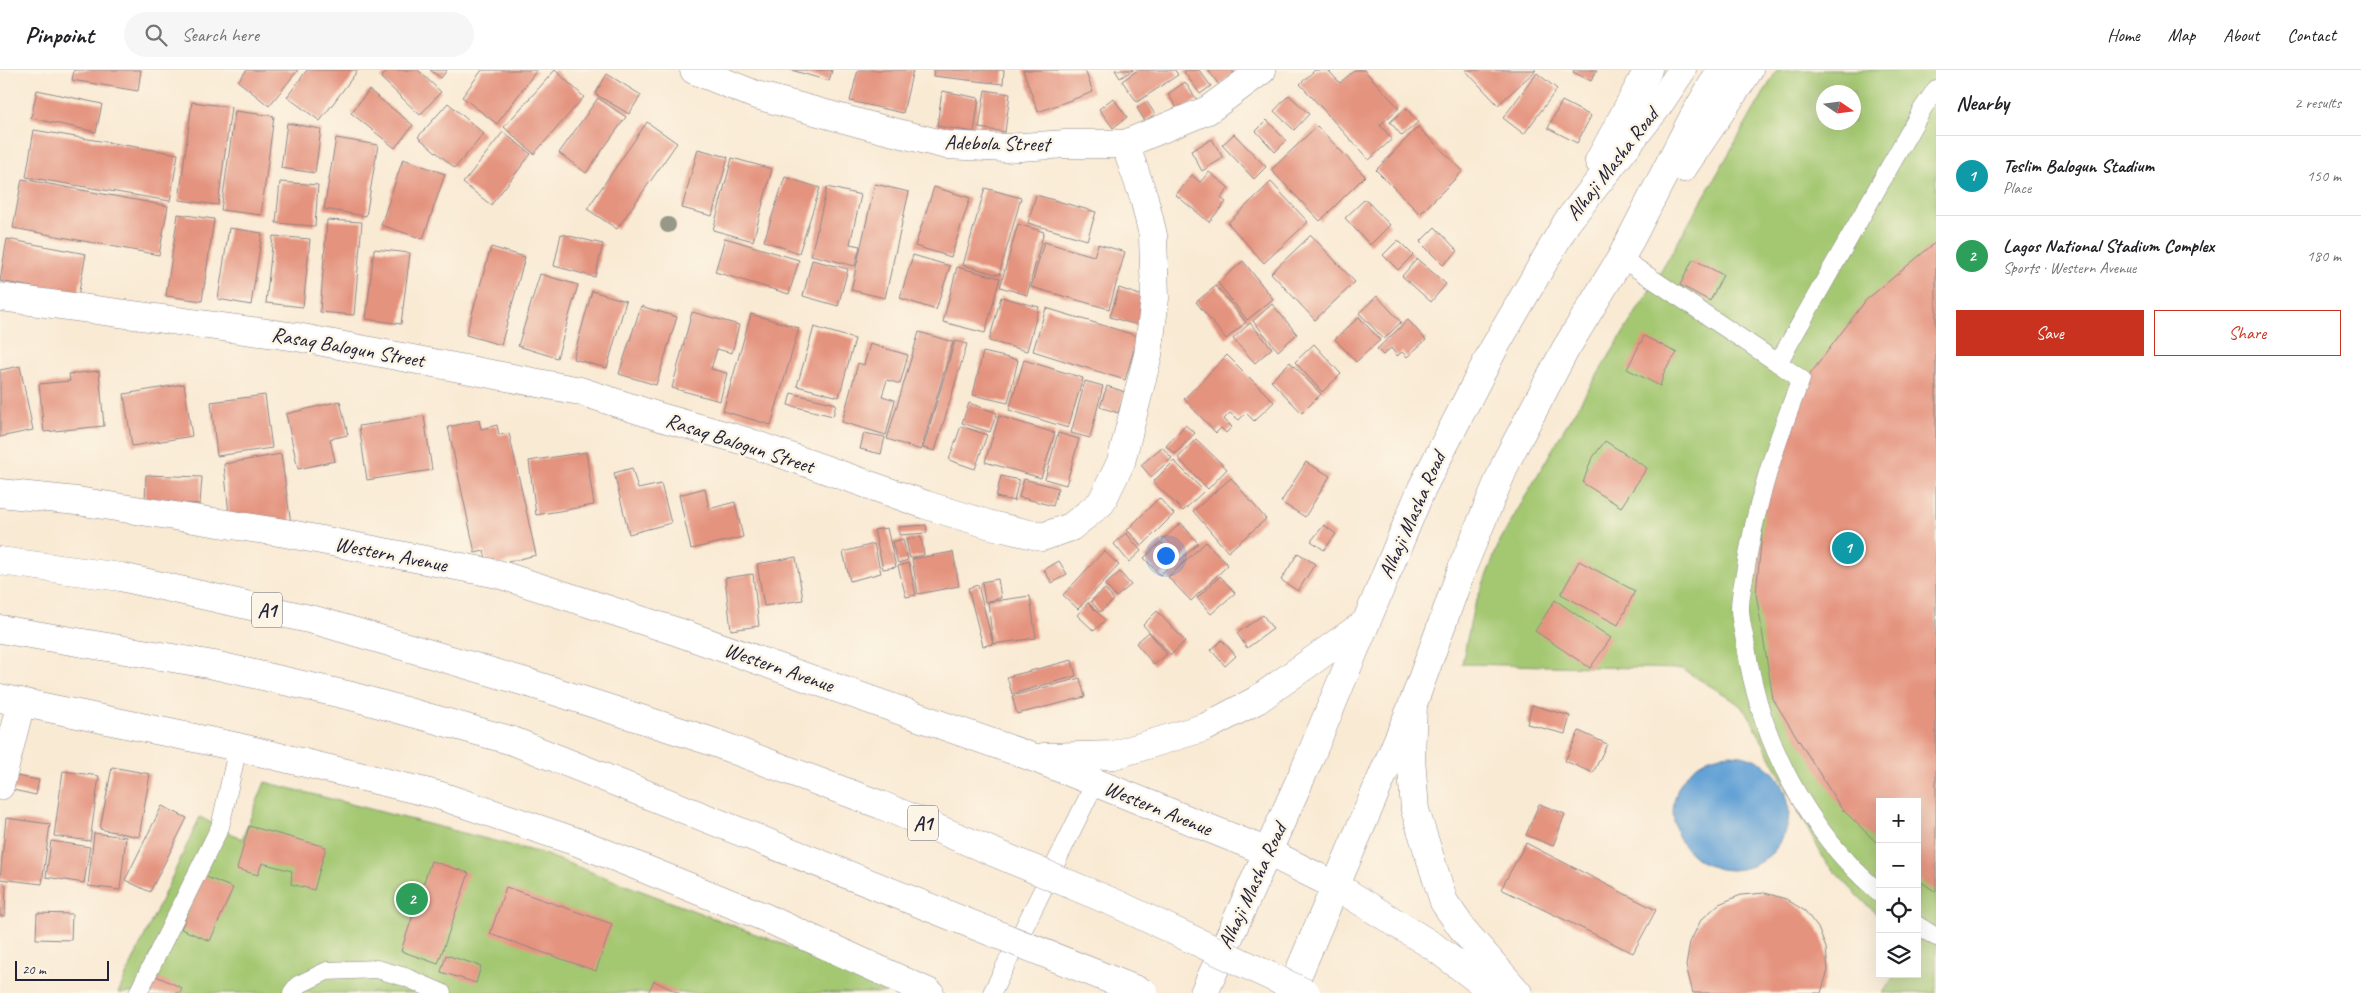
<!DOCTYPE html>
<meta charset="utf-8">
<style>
body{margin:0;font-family:Caveat,sans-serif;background:#f6f6f6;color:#202124}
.controls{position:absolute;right:15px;bottom:15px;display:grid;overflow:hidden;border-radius:0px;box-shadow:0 5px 20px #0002}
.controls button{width:45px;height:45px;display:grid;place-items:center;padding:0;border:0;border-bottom:1px solid #e0e0e0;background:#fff;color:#202124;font:25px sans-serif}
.compass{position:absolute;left:1816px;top:15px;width:45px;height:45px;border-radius:50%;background:#fff;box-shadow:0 5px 20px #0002;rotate:103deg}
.scale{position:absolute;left:15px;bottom:12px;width:94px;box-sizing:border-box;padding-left:5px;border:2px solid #22223b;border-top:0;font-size:14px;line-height:18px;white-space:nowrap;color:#22223b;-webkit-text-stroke:4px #fcf5e5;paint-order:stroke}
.you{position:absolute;left:1165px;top:485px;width:18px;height:18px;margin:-12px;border:4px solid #fff;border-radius:50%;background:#1a73e8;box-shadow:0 0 0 8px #1a73e833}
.badge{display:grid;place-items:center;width:32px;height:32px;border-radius:50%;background:#c8321e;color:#fff;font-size:16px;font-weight:700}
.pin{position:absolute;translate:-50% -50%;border:2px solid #fff;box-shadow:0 1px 5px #0006}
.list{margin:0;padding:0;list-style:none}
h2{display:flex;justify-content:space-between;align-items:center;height:65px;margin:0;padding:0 20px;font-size:21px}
h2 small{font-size:16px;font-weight:400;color:#757577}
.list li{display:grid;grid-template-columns:32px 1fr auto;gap:15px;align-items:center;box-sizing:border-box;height:80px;padding:0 20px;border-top:1px solid #e0e0e0}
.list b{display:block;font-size:19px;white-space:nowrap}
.list p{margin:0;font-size:16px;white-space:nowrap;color:#757577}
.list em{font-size:16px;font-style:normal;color:#757577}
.actions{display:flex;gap:10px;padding:15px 20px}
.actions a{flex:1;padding:11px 0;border:1px solid #c8321e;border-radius:0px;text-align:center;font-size:18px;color:#c8321e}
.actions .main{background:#c8321e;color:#fff}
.icon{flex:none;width:28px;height:28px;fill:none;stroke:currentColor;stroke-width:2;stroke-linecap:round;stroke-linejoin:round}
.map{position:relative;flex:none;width:1936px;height:923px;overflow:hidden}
header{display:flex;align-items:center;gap:30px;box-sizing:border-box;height:70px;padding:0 25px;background:#fff;border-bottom:1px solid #e0e0e0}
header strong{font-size:24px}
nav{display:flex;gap:28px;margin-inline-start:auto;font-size:18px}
.search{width:350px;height:45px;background:#f6f6f6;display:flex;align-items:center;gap:12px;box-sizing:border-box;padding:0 18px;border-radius:28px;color:#757577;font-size:19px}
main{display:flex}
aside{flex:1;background:#fff}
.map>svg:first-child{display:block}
</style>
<header>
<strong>Pinpoint</strong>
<div class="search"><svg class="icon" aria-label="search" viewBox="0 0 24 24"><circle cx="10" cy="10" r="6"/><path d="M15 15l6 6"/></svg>Search here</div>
<nav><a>Home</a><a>Map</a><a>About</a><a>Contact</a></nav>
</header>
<main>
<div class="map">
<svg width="1936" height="923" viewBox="0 0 1936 923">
<rect width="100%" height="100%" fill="#fcf5e5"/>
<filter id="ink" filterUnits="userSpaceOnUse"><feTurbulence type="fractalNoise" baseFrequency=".02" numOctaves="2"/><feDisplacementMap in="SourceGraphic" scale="10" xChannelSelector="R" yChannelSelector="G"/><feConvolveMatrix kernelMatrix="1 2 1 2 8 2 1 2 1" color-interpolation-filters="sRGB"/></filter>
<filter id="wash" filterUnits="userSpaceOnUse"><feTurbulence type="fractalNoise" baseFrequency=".0096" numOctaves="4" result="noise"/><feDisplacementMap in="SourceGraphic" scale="20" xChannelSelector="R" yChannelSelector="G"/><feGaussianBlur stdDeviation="1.12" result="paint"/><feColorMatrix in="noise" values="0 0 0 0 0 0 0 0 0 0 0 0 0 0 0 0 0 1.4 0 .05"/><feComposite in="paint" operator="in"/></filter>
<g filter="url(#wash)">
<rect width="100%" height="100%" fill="#f9ead4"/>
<g fill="#a4c872" stroke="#637556" fill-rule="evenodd">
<path d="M1777,0h159v923h-53l12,-19h22v-172h-37v116l-54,-55 -80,-153 -19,-14 -45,-27 -220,-5 11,-54 27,-69 64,-112 92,-149zM1824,22h30v30h-30z"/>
<path d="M265,712l276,71 241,91 105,49h-769l82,-176 42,22z"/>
</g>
<circle fill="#64a2d6" stroke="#436288" cx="1731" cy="742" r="58"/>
<g id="blocks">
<g fill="#e4937e">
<path d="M74,0h67l-3,21 -66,-11z"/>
<path d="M247,0h51l-29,36 -31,-25z"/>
<path d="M307,0h51l-38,51 -33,-24z"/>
<path d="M388,0h30l23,22 -21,23 -39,-37z"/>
<path d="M430,0h17l-6,8z"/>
<path d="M482,0h55l-40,54 -35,-27z"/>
<path d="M555,0l29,27 -50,57 -30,-27z"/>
<path d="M791,0h41l-3,11z"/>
<path d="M858,0h55l-10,43 -53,-12z"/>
<path d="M934,0h70l-1,14 -70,-8z"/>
<path d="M1023,0h62l8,22 -55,20z"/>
<path d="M1115,0h18l-13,8z"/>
<path d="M1138,0h37l3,5 -41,27 -15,-21z"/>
<path d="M1186,0h13l12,16 -11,8 -16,-22z"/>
<path d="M1208,0h24l2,3 -15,12z"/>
<path d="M1315,0h13l12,13 15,-13h9l35,38 -19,17 12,14 -23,21 -69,-76z"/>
<path d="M1465,0h71l-38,35z"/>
<path d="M1574,0h23l-6,11 -18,-9z"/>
<path d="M1537,3l20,16 -33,45 -21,-16z"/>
<path d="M607,4l34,21 -12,19 -34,-20z"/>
<path d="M1185,12l12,18 -18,12 -11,-18z"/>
<path d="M37,20l65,14 -6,28 -65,-14z"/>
<path d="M369,20l44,35 -18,23 -44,-35z"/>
<path d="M985,20l25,4 -5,38 -26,-4z"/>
<path d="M942,21l37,7 -5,34 -37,-6z"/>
<path d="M1289,25l20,19 -15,16 -20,-19z"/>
<path d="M598,28l28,19 -40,56 -27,-20z"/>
<path d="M1113,28l14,19 -14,11 -14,-19z"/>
<path d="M1562,31l29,15 -14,27 -29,-15z"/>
<path d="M192,32l39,5 -13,98 -39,-5z"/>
<path d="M1147,32l8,12 -10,7 -8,-13z"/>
<path d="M448,33l36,31 -29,34 -37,-31z"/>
<path d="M1406,38l12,14 -16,14 -12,-14z"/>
<path d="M235,41l39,5 -13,99 -40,-5z"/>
<path d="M1267,50l19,21 -11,11 -19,-21z"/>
<path d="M647,52l30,21 -60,86 -30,-20z"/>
<path d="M287,53l34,6 -6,44 -34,-5z"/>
<path d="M1317,56l48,50 -45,45 -49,-51z"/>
<path d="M1418,57l45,44 -43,43 -44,-44z"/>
<path d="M34,60l144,24 -8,47 -144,-24z"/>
<path d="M503,62l28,22 -40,51 -28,-22z"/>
<path d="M1234,64l32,33 -12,12 -32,-34z"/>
<path d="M336,68l42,7 -12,71 -42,-7z"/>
<path d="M1212,69l11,19 -21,13 -11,-20z"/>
<path d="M698,79l30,8 -16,59 -30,-8z"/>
<path d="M732,88l40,11 -19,72 -40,-11z"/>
<path d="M403,89l42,15 -22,65 -42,-14z"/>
<path d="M1209,102l20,16 -8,10 5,4 -17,20 -33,-27 16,-20 8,7z"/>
<path d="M785,107l35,11 -21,65 -35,-12z"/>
<path d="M22,109l146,27 -9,49 -146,-27z"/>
<path d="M280,112l38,3 -3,41 -39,-3z"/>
<path d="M1271,112l37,40 -44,41 -36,-40z"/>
<path d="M875,114l34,8 -24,106 -34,-8z"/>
<path d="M827,117l34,8 -11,49 10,2 -5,20 -44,-11z"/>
<path d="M934,117l36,11 -19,59 -36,-11z"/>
<path d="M985,118l36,10 -22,77 -36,-10z"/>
<path d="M1036,125l60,17 -9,28 -59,-17z"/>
<path d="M1365,129l25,26 -20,20 -25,-27z"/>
<path d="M178,144l36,5 -12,82 -36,-5z"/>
<path d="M327,150l35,2 -8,93 -34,-3z"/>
<path d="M1018,154l26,8 -17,63 -27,-8z"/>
<path d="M1435,157l23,24 -15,14 -23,-23z"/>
<path d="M229,158l33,5 -11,72 -33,-6z"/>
<path d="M561,164l42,10 -8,33 -41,-11z"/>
<path d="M1311,165l44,47 -40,38 -44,-47z"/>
<path d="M273,166l37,3 -7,68 -37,-4z"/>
<path d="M725,168l74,22 -10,34 -74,-22z"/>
<path d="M7,169l79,15 -8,42 -78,-15z"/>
<path d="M1398,170l15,15 -15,15 -15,-15z"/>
<path d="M1044,172l50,14 4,-12 27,8 -16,57 -78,-22z"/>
<path d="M1936,172v650l-19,-13v-77h-37v44l-39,-38 -68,-109 -17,-106 9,-89 40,-123 61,-81z"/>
<path d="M491,177l34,10 -24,88 -35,-10z"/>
<path d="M374,179l36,4 -9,71 -35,-5z"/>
<path d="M913,185l37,11 -14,44 -36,-12z"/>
<path d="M1417,189l29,25 -15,18 -29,-26z"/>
<path d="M1693,189l30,16 -13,26 -30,-16z"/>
<path d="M812,190l36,9 -10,37 -35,-10z"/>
<path d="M1243,191l30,38 -26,21 -29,-37z"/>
<path d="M957,197l43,11 -15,55 -42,-11z"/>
<path d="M540,204l38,11 -21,73 -39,-12z"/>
<path d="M1216,216l30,36 -20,17 -30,-37z"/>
<path d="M1119,218l27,9 -9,28 -27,-8z"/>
<path d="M592,221l34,10 -19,67 -34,-9z"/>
<path d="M1377,226l24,26 -17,17 -25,-26z"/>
<path d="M1001,227l38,10 -12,44 -38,-10z"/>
<path d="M1272,234l25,30 -19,17 -25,-30z"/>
<path d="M641,236l36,11 -21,68 -37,-11z"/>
<path d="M1046,238l92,28 -13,44 -92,-29z"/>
<path d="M692,242l47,13 -7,28 -15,-4 -6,20 16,4 -7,28 -48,-13z"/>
<path d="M751,244l48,14 -28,97 -48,-14z"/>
<path d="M1359,247l21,23 -24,22 -21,-23z"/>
<path d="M1408,250l18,20 -19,17 -5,-5 -5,4 -6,-8 -8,7 -6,-6z"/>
<path d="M1250,253l22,25 -17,15 -22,-24z"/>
<path d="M814,257l41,12 -16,58 -42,-11z"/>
<path d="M919,262l34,10 -32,108 -34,-11z"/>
<path d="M1644,266l33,17 -12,17 -5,16 -33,-17z"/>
<path d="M955,271l12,3 -32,107 -12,-3z"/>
<path d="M870,274l38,11 -8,29 -13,-4 -5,16 13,4 -9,35 -44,-13 16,-59 6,2z"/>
<path d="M1314,274l27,30 -19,18 -27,-30z"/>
<path d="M983,282l35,8 -10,43 -35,-8z"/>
<path d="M1227,285l47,47 -20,19 -8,-8 -7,7 -9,-7 -6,6 8,8 -6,6 -5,-5 -5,5 -32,-34z"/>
<path d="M1024,290l59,18 -15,50 -59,-18z"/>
<path d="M1290,292l31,32 -19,19 -31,-32z"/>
<path d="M20,296l13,64 -33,7v-67z"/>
<path d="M99,301l5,55 -60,6 -5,-48 31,-3 -1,-7z"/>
<path d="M1085,311l18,5 -13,52 -19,-5z"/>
<path d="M184,314l8,52 -60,10 -8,-52z"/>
<path d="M1107,316l18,6 -7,21 -18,-6z"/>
<path d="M791,323l45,11 -3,12 -45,-11z"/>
<path d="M265,325l7,53 -55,8 -6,-54z"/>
<path d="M340,331l8,34 -18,4 5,22 -37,8 -12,-55z"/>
<path d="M969,333l28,10 -7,19 -28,-9z"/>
<path d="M424,346l8,54 -65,10 -8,-54z"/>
<path d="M999,346l56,17 -14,45 -56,-16z"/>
<path d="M479,350l2,9 16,-4 2,10 10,-2 27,122 -48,12 -4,-16 -9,2 -27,-126z"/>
<path d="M1185,355l10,8 -20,21 -9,-8z"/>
<path d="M961,356l26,9 -12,34 -26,-9z"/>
<path d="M864,363l21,4 -4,17 -21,-5z"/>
<path d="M1058,363l21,6 -13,46 -21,-6z"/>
<path d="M1196,369l31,30 -19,20 -30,-31z"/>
<path d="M1605,371l42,27 -26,39 -38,-24 8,-23z"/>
<path d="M1162,377l10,11 -21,19 -10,-12z"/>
<path d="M586,382l8,53 -58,10 -7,-54z"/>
<path d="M281,384l10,70 -62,-9 -5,-51z"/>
<path d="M1174,391l30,30 -21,20 -30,-29z"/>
<path d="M1306,392l24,14 -25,41 -24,-15z"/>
<path d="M632,398l6,21 23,-5 10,39 -42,11 -15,-61z"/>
<path d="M146,405l56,2 -2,27 -55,-2z"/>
<path d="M1001,406l18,4 -5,21 -18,-4z"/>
<path d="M1231,408l35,41 -38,33 -35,-41z"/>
<path d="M1024,409l34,9 -5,18 -34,-9z"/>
<path d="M705,418l4,21 26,-7 8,35 -52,12 -12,-54z"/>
<path d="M1159,428l15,16 -32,32 -15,-16z"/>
<path d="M1181,453l17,20 -18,17 -18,-20z"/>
<path d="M926,455l1,8 -28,2v-8z"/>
<path d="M1324,455l12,9 -12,16 -13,-9z"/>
<path d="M887,458l9,39 -13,2 -9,-39z"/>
<path d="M1126,463l15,18 -12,11 -15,-18z"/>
<path d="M921,467l3,18 -14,3 -4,-19z"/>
<path d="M903,469l5,21 -10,3 -6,-21z"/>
<path d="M1161,472l16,17 -17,16 -16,-17z"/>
<path d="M1206,472l22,23 -37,36 -23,-24z"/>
<path d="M874,474l7,29 -31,8 -7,-29z"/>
<path d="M1104,481l15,14 -41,44 -15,-14z"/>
<path d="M953,482l6,34 -41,8 -6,-35z"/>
<path d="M1298,483l17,11 -17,27 -17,-11z"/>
<path d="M796,487l7,43 -39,6 -7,-42z"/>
<path d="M1059,491l8,13 -15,9 -8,-13z"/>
<path d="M1579,491l56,30 -17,34 -57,-31z"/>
<path d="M909,493l7,32 -10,2 -8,-31z"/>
<path d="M1120,502l11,13 -15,12 -11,-12z"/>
<path d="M753,504l6,52 -28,4 -6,-52z"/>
<path d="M1220,506l15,17 -24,21 -14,-16z"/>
<path d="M998,509l3,19 -16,4 -3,-20z"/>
<path d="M978,515l15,59 -10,2 -15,-58z"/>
<path d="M1105,519l9,11 -14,12 -9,-11z"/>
<path d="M1030,526l6,42 -43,6 -5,-42z"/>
<path d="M1555,530l56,38 -21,30 -55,-37z"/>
<path d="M1088,533l17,17 -11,11 -17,-16z"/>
<path d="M1157,541l28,30 -14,14 -28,-30z"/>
<path d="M1263,545l10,14 -26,19 -10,-15z"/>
<path d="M1149,562l18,22 -13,11 -18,-22z"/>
<path d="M1222,570l14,16 -11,10 -14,-16z"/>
<path d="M1072,590l4,16 -64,18 -5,-17z"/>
<path d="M1080,608l5,19 -68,17 -5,-18z"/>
<path d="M1532,635l38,11 -5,18 -38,-10z"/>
<path d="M1579,661l28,13 -14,29 -28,-12z"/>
<path d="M112,697l38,7 -11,63 -39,-8z"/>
<path d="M63,701l36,5 -9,65 -36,-5z"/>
<path d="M16,706l23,4 -3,15 -23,-5z"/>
<path d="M1539,734l26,10 -12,32 -27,-11z"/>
<path d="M162,736l25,12 -37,74 -25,-12z"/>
<path d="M6,748l44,6 -8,60 -42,-5z"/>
<path d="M249,756l77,21 -12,43 -23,-6 1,-13 -30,-8 -4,12 -21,-6z"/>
<path d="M94,763l32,4 -6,53 -32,-4z"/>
<path d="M51,771l39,6 -6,36 -38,-6z"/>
<path d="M1526,773l130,67 -23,43 -132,-64z"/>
<path d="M431,791l38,12 -31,91 -37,-13z"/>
<path d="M204,806l29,12 -23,53 -29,-12z"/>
<path d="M0,814l6,1 -1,31h-5z"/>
<path d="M506,817l106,37 -16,47 -106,-37z"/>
<path d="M1765,823l21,6 19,12 13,17 8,20 2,22 -7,23h-128l-7,-27 4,-24 11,-22 18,-16 22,-9z"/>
<path d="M37,843l35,1 -1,26 -35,-1z"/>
<path d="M446,885l35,11 -5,17 -35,-11z"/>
<path d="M152,904l30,14 -2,5h-37z"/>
<path d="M654,911l25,12h-31z"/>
</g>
</g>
</g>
<g filter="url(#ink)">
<use href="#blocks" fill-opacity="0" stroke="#8e8688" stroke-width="1"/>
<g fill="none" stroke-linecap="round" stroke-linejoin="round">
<defs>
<g id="service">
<path d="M1621,188l157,105 145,-255 13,-19"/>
<path d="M1778,293l23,16c-24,61 -45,123 -55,188 -2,13 -6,28 -6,41 0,13 4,26 6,38 14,94 60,185 134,247"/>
<path d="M1917,855l19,12"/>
<path d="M138,923l82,-166 18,-80"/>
<path d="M292,923l6,-8 29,-14 50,-2 28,8 37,16"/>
<path d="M992,923l103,-210"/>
</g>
<g id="minor">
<path d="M694,0l62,25 114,31 76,19 60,3 60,-4h59l83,-34 54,-40"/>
<path d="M0,227l297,40 283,54 80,26 85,24 181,64 65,20 51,12 29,-10 30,-24 20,-41 27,-107 7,-57 -2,-63 -9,-37 -19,-54"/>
<path d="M0,716l21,-84"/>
</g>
<g id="tertiary">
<path d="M1599,91l49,-91"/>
<path d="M1683,98l66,-98"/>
<path d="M1204,923l104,-231 114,-274 72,-140 73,-126 91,-116 24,-36"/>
<path d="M1290,923l123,-289 50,-138 45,-108 57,-108 56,-92 73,-142 27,-46"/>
</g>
<g id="primary">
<path d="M0,423l77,8 208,32 213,41 180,58 354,125 236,95 68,34 97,60 53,40 20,7"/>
<path d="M0,628l238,49 200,48 142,48 184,74 166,76"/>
<path d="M1413,634l-2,53 4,53 29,92 20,29 54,62"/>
<path d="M1044,687l70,-2 92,-28 51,-27 107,-76"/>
</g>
<g id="motorway">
<path d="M0,491l121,16 197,44 211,62"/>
<path d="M0,559l214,36 137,31 162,45"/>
</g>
</defs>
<use href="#service" stroke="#8e8688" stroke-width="19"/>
<use href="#minor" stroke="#8e8688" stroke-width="29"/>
<use href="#tertiary" stroke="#8e8688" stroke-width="29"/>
<use href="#primary" stroke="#8e8688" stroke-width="29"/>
<use href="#motorway" stroke="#8e8688" stroke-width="29"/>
<use href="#service" stroke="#fff" stroke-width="18"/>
<use href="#minor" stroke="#fff" stroke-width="28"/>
<use href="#tertiary" stroke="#fff" stroke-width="28"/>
<use href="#primary" stroke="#fff" stroke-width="28"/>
<use href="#motorway" stroke="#fff" stroke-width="28"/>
<defs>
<g id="motorway-bridge">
<path d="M529,613l181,58 171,64 236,99 189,89"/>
<path d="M513,671l631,252"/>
</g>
</defs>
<use href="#motorway-bridge" stroke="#8e8688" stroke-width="29" stroke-linecap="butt"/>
<use href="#motorway-bridge" stroke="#fff" stroke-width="28"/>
</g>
<circle fill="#989889" cx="668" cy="155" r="8"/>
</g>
<g text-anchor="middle" stroke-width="5" stroke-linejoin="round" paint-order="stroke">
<g fill="#fcf5e5" stroke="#63616e" stroke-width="1">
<rect x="252" y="522.5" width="30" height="35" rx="4"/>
<rect x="908" y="735.5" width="30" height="35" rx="4"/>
</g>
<g font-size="20" font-weight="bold" fill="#22223b">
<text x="267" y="547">A1</text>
<text x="923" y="760">A1</text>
</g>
<g font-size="21" fill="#22223b" stroke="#fcf5e5">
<text transform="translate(997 73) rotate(1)" y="7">Adebola Street</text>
<text transform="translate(1612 94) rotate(-52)" y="7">Alhaji Masha Road</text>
<text transform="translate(348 277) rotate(10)" y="7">Rasaq Balogun Street</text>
<text transform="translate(740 373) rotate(18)" y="7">Rasaq Balogun Street</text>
<text transform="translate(1412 445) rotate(-66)" y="7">Alhaji Masha Road</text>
<text transform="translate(391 484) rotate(11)" y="7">Western Avenue</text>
<text transform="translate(779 597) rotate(19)" y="7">Western Avenue</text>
<text transform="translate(1158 738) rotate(22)" y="7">Western Avenue</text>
<text transform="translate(1252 816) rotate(-65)" y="7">Alhaji Masha Road</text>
</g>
</g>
</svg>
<div class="controls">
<button>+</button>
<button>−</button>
<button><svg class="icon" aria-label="locate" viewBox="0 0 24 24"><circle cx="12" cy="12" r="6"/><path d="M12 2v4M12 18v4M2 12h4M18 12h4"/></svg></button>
<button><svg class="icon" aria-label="layers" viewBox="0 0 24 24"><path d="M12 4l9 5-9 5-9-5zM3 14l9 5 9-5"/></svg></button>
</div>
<svg class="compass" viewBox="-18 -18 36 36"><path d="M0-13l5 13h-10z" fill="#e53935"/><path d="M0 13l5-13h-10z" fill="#757577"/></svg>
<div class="scale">20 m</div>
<div class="you"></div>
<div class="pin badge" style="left:1848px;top:478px;background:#0f9aa8">1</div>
<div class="pin badge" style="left:412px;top:829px;background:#2e9e5b">2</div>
</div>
<aside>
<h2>Nearby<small>2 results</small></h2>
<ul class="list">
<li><span class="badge" style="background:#0f9aa8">1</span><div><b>Teslim Balogun Stadium</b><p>Place</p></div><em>150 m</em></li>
<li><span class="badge" style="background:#2e9e5b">2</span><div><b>Lagos National Stadium Complex</b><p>Sports · Western Avenue</p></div><em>180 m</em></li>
</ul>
<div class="actions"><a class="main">Save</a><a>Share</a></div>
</aside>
</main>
